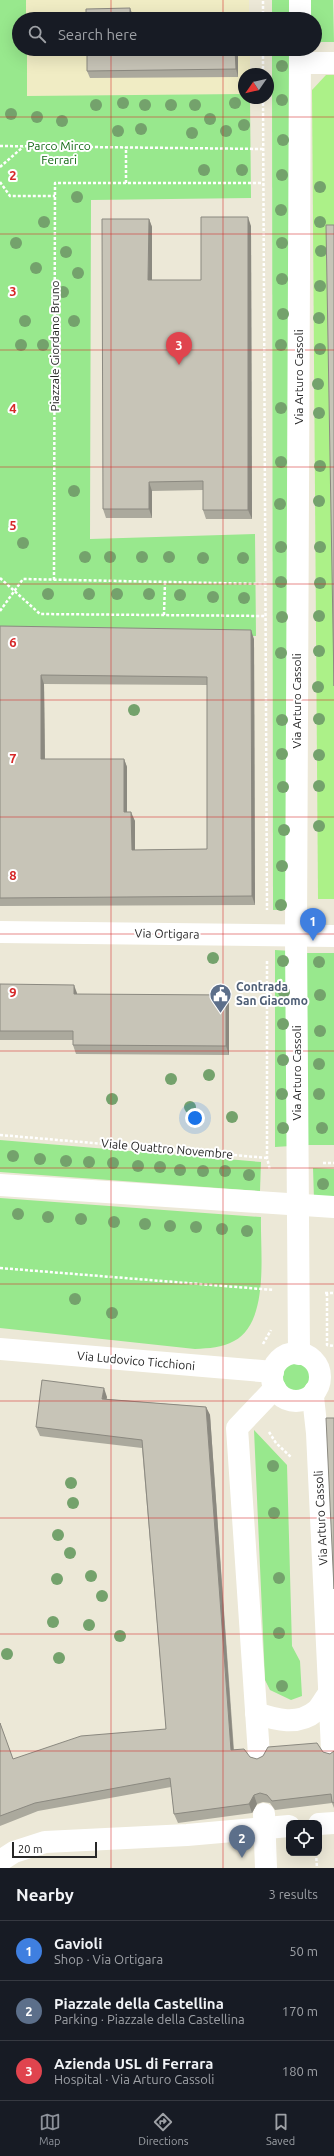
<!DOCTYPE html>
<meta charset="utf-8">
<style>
body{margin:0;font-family:Ubuntu,sans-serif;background:#242831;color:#f1f3f6}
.controls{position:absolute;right:12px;bottom:12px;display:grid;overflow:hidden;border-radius:8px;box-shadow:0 4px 16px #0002}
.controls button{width:36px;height:36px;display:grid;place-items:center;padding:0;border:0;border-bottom:1px solid #363941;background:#171b24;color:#f1f3f6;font:20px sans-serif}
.compass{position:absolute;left:238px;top:68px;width:36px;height:36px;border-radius:50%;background:#171b24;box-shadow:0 4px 16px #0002;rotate:236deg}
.scale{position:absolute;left:12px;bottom:10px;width:85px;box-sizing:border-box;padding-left:4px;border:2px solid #272727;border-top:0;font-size:11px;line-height:14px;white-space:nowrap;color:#272727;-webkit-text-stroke:3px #fff;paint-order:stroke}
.you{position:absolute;left:195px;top:1118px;width:14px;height:14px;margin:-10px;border:3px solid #fff;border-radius:50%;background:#1a73e8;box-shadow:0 0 0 6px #1a73e833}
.badge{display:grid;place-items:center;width:26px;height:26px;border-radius:50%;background:#8c9099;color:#fff;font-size:13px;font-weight:700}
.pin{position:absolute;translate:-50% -33px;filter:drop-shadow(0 1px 2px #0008)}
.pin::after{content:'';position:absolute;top:21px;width:14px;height:12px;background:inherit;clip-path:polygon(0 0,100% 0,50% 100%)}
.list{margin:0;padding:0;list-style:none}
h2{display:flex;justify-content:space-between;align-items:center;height:52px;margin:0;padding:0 16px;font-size:17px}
h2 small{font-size:13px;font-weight:400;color:#9ea1a6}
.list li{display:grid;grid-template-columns:26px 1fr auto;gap:12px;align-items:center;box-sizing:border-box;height:60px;padding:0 16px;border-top:1px solid #363941}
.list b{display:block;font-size:15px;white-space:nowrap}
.list p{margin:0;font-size:13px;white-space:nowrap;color:#9ea1a6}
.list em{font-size:13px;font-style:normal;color:#9ea1a6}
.icon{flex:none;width:22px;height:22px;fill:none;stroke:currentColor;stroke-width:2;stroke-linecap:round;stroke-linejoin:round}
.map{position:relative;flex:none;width:334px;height:1868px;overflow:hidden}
.search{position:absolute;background:#171b24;box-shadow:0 4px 16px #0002;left:12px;right:12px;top:12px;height:44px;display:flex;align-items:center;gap:10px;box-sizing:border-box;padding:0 14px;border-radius:22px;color:#9ea1a6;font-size:15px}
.sheet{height:232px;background:#171b24}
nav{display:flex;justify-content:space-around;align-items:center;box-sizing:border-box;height:56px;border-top:1px solid #363941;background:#171b24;font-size:11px;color:#9ea1a6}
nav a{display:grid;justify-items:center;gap:2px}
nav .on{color:#8c9099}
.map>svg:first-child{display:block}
</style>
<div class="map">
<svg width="334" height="1868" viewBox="0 0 334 1868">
<rect width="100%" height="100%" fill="#ece8d7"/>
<path fill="#f0ecc4" d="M0,0h249v19h-230v30h231v25h-6v20l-244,3z"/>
<g fill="#98e88d">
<path d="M0,0h26v19h-7v30h8v47l217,-2v4h6l1,100 -160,2 -1,339 165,-5 1,102 -256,-2z"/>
<rect x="272" y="0" width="21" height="19"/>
<path d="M305,0h28l1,42h-19v-23h-10z"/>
<path d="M272,49h21l-1,860 -19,1z"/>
<path d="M275,950l16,1v195l-16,1z"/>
<rect x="306" y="953" width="28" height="192"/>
<path d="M0,1140l261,22 -1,29 -260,-19z"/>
<path d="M313,1168l21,1v30h-20z"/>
<path d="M0,1198l261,19c-1,35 9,105 -27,124 -12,7 -25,7 -39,8l-195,-21z"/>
<circle cx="296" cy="1377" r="16"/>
<path d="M254,1430l33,35 5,181 8,15 2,35 -11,4 -21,-10 -5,-10z"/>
</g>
<path fill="#acf188" d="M326,75h8v824h-16l-6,-809z"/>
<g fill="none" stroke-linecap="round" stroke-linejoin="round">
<g stroke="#fff" stroke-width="2.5" stroke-dasharray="3 2" stroke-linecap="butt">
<path d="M243,19v-4h20"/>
<path d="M263,19v-19"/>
<path d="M263,74v-25"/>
<path d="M263,98l4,812"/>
<path d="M0,146l263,3"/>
<path d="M0,167l23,-20"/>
<path d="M0,182l10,14h45"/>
<path d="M126,183v-36"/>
<path d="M0,578l40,36 225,2"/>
<path d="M54,580l1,-397h208"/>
<path d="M0,611l23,-32 242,5"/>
<path d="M164,615l1,-33"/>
<path d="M267,961v197l3,12"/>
<path d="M0,1135l268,23"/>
<path d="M323,1163h11"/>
<path d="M0,1268l274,22"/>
<path d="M325,1293h9"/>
<path d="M327,1293v52l7,1"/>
<path d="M263,1344l8,-14"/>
<path d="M269,1432l7,11 16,15"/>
<path d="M316,1853l1,15"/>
</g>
<g stroke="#fff" stroke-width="22">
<path d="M300,0v19"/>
<path d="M300,63h34"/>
<path d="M0,932l334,4"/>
<path d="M0,1185l334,22"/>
<path d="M0,1349l273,23"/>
<circle cx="296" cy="1377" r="24"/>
<path d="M299,1354l-3,-418 4,-887"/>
<path d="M315,1391l-2,6 4,36 15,317"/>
<path d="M256,1713c20,7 42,13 60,-2 5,-4 9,-13 13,-18"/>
<path d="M259,1755l-22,-327 38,-40"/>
<path d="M264,1814l2,54"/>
<path d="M319,1824l15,-1"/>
<path d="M0,1861l14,-9 31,-10 142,-7 102,-9"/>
</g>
</g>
<g fill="#74a26c">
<circle cx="282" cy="66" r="6"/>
<circle cx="282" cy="100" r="6"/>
<circle cx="123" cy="103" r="6"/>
<circle cx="235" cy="103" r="6"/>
<circle cx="96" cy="105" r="6"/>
<circle cx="145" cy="105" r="6"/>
<circle cx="171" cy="105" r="6"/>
<circle cx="195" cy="105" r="6"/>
<circle cx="11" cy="114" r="6"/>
<circle cx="37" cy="117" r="6"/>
<circle cx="210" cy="119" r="6"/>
<circle cx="62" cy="121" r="6"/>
<circle cx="244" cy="125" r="6"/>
<circle cx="141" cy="129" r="6"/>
<circle cx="118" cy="131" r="6"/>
<circle cx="226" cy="131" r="6"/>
<circle cx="192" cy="133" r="6"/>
<circle cx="283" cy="140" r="6"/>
<circle cx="204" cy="170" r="6"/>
<circle cx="242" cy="170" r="6"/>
<circle cx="282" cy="175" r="6"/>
<circle cx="320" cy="187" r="6"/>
<circle cx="77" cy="197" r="6"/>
<circle cx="281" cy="210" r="6"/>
<circle cx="44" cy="222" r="6"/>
<circle cx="320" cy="222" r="6"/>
<circle cx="16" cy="243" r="6"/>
<circle cx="282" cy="243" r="6"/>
<circle cx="321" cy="251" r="6"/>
<circle cx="66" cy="252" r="6"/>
<circle cx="36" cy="268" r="6"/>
<circle cx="78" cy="273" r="6"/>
<circle cx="282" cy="279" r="6"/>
<circle cx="320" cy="286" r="6"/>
<circle cx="63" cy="292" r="6"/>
<circle cx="283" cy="314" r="6"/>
<circle cx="319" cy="318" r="6"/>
<circle cx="25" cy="321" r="6"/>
<circle cx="74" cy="321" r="6"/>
<circle cx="21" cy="345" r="6"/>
<circle cx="43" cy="345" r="6"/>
<circle cx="281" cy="345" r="6"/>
<circle cx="320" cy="349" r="6"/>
<circle cx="318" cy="384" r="6"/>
<circle cx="281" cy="408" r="6"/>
<circle cx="319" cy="413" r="6"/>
<circle cx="281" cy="462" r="6"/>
<circle cx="320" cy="466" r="6"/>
<circle cx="74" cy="491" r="6"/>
<circle cx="319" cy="501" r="6"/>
<circle cx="280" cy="504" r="6"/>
<circle cx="23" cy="543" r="6"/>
<circle cx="281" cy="547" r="6"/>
<circle cx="320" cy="547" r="6"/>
<circle cx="85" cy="557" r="6"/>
<circle cx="110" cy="557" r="6"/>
<circle cx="142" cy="557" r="6"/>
<circle cx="169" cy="557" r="6"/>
<circle cx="203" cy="558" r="6"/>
<circle cx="243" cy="558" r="6"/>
<circle cx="281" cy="582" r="6"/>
<circle cx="320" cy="583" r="6"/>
<circle cx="48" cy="594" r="6"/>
<circle cx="89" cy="594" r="6"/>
<circle cx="117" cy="594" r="6"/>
<circle cx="149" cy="594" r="6"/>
<circle cx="180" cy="595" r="6"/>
<circle cx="213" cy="597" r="6"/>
<circle cx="244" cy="598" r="6"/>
<circle cx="319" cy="616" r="6"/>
<circle cx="282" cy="617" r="6"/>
<circle cx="319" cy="651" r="6"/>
<circle cx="281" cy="653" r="6"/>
<circle cx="318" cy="687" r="6"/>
<circle cx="134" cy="710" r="6"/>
<circle cx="319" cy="719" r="6"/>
<circle cx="282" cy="720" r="6"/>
<circle cx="282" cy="754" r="6"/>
<circle cx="319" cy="755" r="6"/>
<circle cx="319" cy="786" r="6"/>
<circle cx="283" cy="787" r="6"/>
<circle cx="319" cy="826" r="6"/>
<circle cx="284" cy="830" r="6"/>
<circle cx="282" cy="866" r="6"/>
<circle cx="281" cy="905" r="6"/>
<circle cx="213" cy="958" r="6"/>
<circle cx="283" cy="961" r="6"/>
<circle cx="319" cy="962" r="6"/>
<circle cx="284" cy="992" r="6"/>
<circle cx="320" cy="995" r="6"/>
<circle cx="283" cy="1024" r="6"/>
<circle cx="320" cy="1031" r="6"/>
<circle cx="283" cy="1060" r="6"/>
<circle cx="319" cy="1064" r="6"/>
<circle cx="209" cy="1075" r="6"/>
<circle cx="171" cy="1079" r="6"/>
<circle cx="282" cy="1094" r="6"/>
<circle cx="319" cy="1094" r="6"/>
<circle cx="112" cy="1099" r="6"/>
<circle cx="190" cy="1107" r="6"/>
<circle cx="232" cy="1117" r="6"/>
<circle cx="283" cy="1128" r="6"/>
<circle cx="322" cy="1128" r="6"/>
<circle cx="13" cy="1156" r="6"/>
<circle cx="40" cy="1159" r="6"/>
<circle cx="66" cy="1161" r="6"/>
<circle cx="89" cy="1162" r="6"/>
<circle cx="113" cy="1163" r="6"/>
<circle cx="138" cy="1166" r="6"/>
<circle cx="160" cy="1167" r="6"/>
<circle cx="180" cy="1170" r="6"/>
<circle cx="203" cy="1171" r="6"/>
<circle cx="225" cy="1171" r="6"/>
<circle cx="249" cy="1175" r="6"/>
<circle cx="323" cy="1184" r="6"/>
<circle cx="18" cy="1214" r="6"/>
<circle cx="48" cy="1217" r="6"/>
<circle cx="81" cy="1219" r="6"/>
<circle cx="114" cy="1222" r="6"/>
<circle cx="145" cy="1224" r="6"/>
<circle cx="170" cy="1226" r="6"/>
<circle cx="196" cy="1227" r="6"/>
<circle cx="222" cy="1229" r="6"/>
<circle cx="247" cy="1231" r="6"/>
<circle cx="75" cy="1299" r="6"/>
<circle cx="112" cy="1313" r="6"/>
<circle cx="273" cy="1466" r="6"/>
<circle cx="71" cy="1483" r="6"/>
<circle cx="73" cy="1503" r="6"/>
<circle cx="274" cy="1513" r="6"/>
<circle cx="58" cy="1535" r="6"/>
<circle cx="70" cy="1553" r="6"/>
<circle cx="91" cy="1576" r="6"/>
<circle cx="279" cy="1578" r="6"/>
<circle cx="57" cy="1579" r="6"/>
<circle cx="102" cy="1596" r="6"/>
<circle cx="53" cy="1622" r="6"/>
<circle cx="89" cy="1625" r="6"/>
<circle cx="279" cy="1633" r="6"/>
<circle cx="120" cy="1636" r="6"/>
<circle cx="7" cy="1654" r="6"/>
<circle cx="59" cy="1658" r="6"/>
<circle cx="282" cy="1686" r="6"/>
</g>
<g fill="#aba99d" fill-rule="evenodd">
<path d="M238,49v28l-148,1 -3,-7z"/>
<path d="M149,219l3,8v53h49l50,-54 1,293h-46l-3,-9v-20l-51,1v27h-46l-3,-9z"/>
<path d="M0,626l254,13 1,266 -255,1zM44,684l163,1v164l-72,1v-29l-8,-9v-45l-3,-8h-79z"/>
<path d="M0,984l77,9v1l152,10v51l-153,-1 -3,-9v-5h-73z"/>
<path d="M107,1397l-1,2 100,8 4,8 24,335 16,7 7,2 66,-7 7,2 4,-3v57l-2,-5 -57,7 -5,-7 -7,-1 -6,2 -5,9 -74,10 -4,-9 -3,-27 -133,24 -38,15v-103l13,36 153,-30 -24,-281 -102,-12 -4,-9z"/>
</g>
<g fill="#8b8980">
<path d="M130,8l3,8v3h-3z"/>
<path d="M235,49h3v28l-2,-8z"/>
<path d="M248,217l3,9 1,293 -4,-9z"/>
<path d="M149,219l3,8v62l-4,-9z"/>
<path d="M149,482l3,9v27l-3,-9z"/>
<path d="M251,630l3,9 1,266 -3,-9z"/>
<path d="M41,675l3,9 1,83 -4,-8z"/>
<path d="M124,759l3,8v54l-3,-9z"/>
<path d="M131,812l4,9v37l-3,-8z"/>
<path d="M74,985l3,8v10l-3,-9z"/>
<path d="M226,995l3,9v51l-3,-9z"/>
<path d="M104,1388l3,9 -2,11 -3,-9z"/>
<path d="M206,1407l4,8 24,343 -3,-8z"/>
<path d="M254,1795l3,9 -5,9 -3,-9z"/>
</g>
<g fill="#c7c4b7" stroke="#8b8980" fill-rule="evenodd">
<path d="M130,8v11h-44v-10z"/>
<path d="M87,49h148l1,20 -149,2z"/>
<path d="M201,217h47v293h-45v-29l-54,1v27h-46l-1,-290h47l-1,61h53z"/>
<path d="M326,225h8v461z"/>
<path d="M0,626l251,4 1,266 -252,2zM41,675l166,2v172l-75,1 -1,-38h-7v-53h-83z"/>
<path d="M0,984l74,1v9l152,1v51l-153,-1v-14h-73z"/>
<path d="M42,1380l62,8 -2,11 104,8 25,343 13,-1 6,8 7,2 6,-3 5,-9 49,-4 6,9 7,2 4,-3v52l-2,-1 -1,-8 -59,7 -5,-6 -7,-2 -6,2 -5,9 -75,10 -4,-36 -135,25 -35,13v-93l13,36 68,-23 85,-7 -24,-289 -106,-13z"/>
<path d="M326,1418h8v171z"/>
</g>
<path fill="none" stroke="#d62828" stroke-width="1" stroke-opacity="0.55" d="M111,0v19M223,0v19M111,49v1819M223,49v1819M0,117h334M0,234h334M0,350h334M0,467h334M0,584h334M0,700h334M0,817h334M0,934h334M0,1051h334M0,1168h334M0,1284h334M0,1401h334M0,1518h334M0,1634h334M0,1751h334"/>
<defs>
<symbol id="civic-pin" viewBox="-11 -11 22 30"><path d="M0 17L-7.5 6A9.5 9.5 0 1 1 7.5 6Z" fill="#5c6f8a" stroke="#fff"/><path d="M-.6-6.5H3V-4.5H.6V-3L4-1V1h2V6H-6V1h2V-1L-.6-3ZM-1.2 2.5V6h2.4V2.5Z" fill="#fff"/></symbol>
</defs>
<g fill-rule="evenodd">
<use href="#civic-pin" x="208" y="982" width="25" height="34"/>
</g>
<g text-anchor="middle" stroke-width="4" stroke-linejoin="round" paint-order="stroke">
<g font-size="12" fill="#126914" stroke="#fff">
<text x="59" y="150">Parco Mirco<tspan x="59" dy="14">Ferrari</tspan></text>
</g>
<g font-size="12" fill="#272727" stroke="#fff">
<text transform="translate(55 346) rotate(-90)" y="4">Piazzale Giordano Bruno</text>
<text transform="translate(299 377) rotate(-90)" y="4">Via Arturo Cassoli</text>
<text transform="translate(297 701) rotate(-90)" y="4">Via Arturo Cassoli</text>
<text transform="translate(167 934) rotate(1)" y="4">Via Ortigara</text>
<text transform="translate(297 1073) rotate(-90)" y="4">Via Arturo Cassoli</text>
<text transform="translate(167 1149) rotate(5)" y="4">Viale Quattro Novembre</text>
<text transform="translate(136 1361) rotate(5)" y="4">Via Ludovico Ticchioni</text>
<text transform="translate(321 1518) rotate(-93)" y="4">Via Arturo Cassoli</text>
</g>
<g font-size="12" font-weight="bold" fill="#4e5e75" stroke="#fff" text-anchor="start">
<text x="236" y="991">Contrada<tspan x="236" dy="14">San Giacomo</tspan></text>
</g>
</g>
<g font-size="13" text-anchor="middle" font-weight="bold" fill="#d62828" stroke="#fff" stroke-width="4" stroke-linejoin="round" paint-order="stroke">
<text x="13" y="180">2</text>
<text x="13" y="296">3</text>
<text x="13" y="413">4</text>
<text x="13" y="530">5</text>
<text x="13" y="647">6</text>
<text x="13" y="763">7</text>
<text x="13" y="880">8</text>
<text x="13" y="997">9</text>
</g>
</svg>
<div class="controls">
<button><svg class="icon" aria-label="locate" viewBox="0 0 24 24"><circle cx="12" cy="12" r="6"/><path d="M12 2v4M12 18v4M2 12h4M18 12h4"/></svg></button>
</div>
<svg class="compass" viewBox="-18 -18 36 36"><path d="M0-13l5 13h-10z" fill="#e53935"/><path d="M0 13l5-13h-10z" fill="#9ea1a6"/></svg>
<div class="scale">20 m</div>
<div class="you"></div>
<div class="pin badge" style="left:313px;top:941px;background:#3f7fe0">1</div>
<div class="pin badge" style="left:242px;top:1858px;background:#5c6f8a">2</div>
<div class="pin badge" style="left:179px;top:365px;background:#e0444e">3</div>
<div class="search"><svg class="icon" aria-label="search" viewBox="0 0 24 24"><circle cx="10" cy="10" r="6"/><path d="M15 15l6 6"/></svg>Search here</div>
</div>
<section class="sheet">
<h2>Nearby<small>3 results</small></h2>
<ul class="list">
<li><span class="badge" style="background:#3f7fe0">1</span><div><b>Gavioli</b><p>Shop · Via Ortigara</p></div><em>50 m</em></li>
<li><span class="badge" style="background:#5c6f8a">2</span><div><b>Piazzale della Castellina</b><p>Parking · Piazzale della Castellina</p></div><em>170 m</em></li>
<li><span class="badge" style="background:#e0444e">3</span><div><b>Azienda USL di Ferrara</b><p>Hospital · Via Arturo Cassoli</p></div><em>180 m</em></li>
</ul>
</section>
<nav>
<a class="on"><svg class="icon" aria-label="map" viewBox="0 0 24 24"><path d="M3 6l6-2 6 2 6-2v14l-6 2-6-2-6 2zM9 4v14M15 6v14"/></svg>Map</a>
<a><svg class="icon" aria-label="directions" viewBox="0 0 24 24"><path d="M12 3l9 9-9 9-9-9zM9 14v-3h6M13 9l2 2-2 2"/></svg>Directions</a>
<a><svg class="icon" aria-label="saved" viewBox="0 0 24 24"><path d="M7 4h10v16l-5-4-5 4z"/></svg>Saved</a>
</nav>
